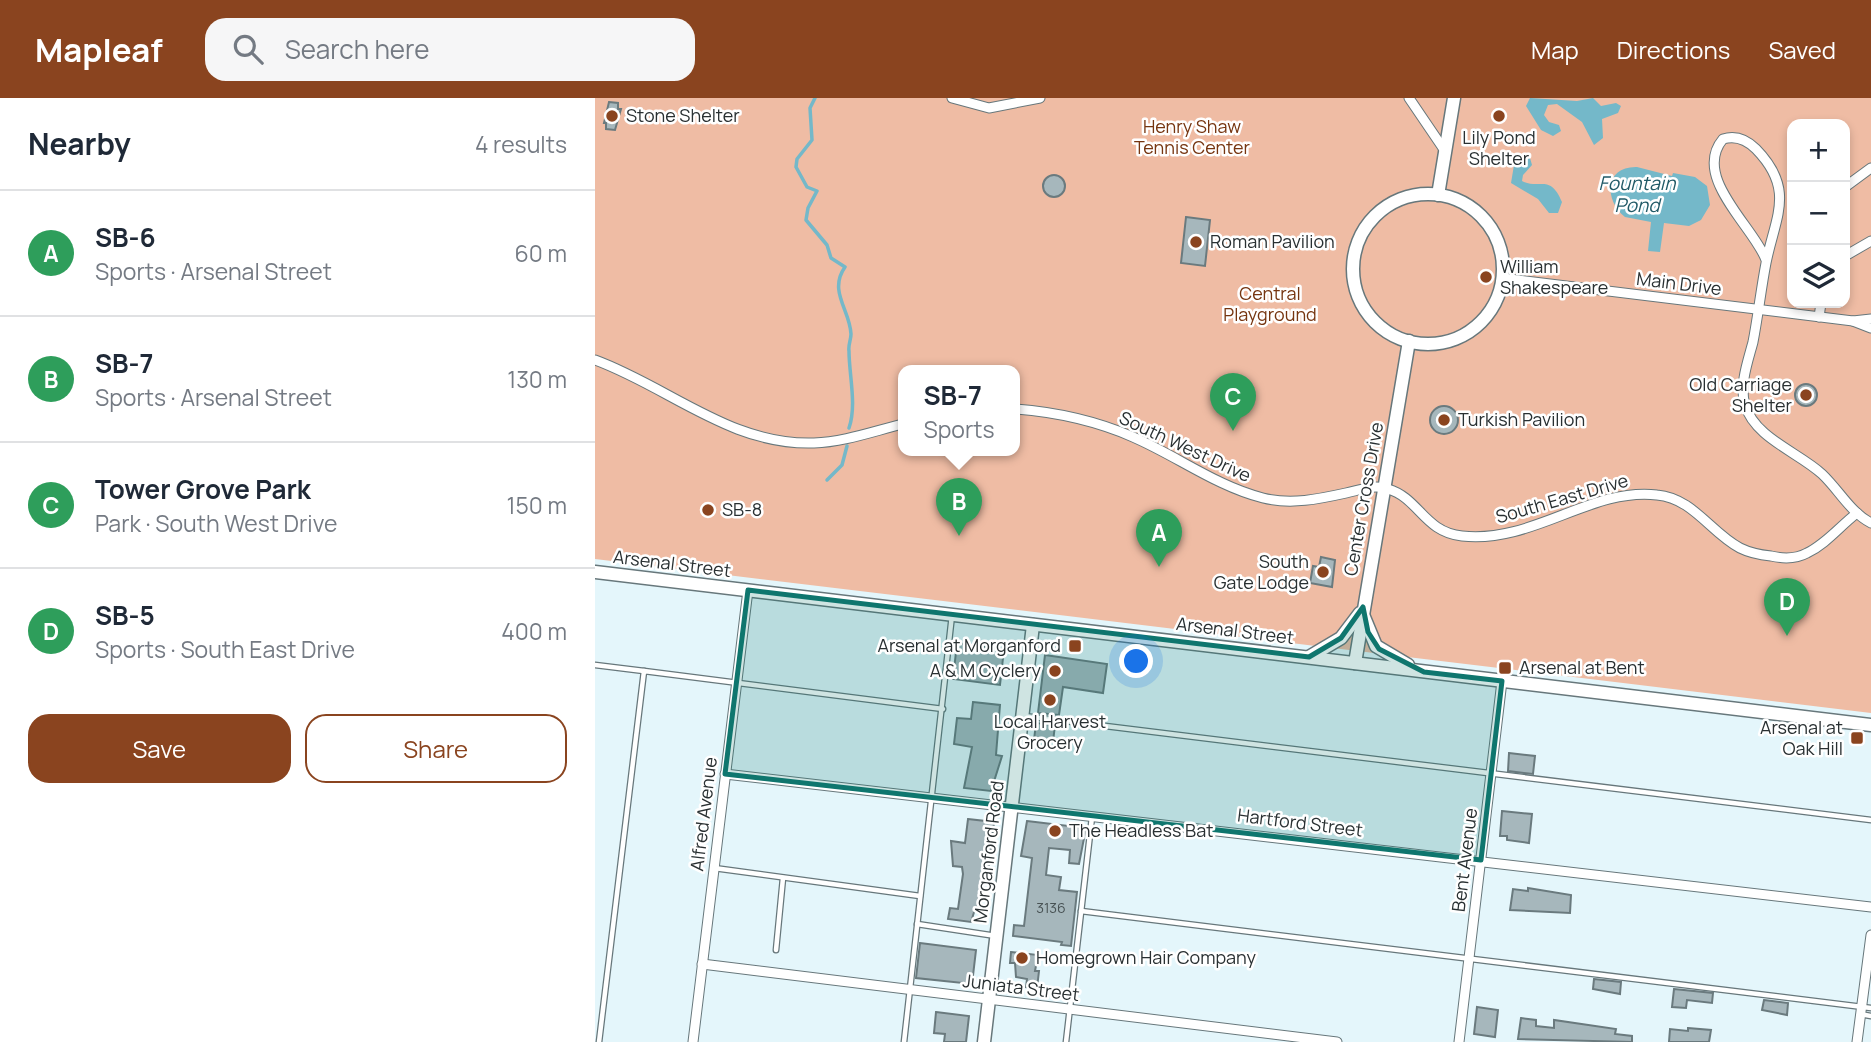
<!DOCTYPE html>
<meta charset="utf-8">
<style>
body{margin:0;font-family:Manrope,sans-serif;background:#f6f6f7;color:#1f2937}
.controls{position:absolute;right:21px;top:21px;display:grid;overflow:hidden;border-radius:14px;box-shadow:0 4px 10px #0003}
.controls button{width:63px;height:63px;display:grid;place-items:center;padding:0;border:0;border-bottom:2px solid #e0e1e3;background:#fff;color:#1f2937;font:35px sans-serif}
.you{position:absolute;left:542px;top:564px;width:24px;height:24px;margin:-18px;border:5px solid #fff;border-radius:50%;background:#1a73e8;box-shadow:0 0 0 10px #1a73e833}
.badge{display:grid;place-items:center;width:46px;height:46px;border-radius:50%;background:#8a441f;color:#fff;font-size:23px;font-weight:700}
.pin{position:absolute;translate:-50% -58px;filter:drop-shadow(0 2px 4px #0008)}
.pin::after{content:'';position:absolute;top:37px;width:24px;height:21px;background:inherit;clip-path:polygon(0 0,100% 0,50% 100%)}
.popup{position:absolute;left:303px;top:267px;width:122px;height:91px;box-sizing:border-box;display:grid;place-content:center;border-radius:14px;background:#fff;filter:drop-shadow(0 2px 5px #0005);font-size:23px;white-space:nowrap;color:#747a83}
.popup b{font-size:26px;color:#1f2937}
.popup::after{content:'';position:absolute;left:50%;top:100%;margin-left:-14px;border:14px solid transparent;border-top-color:#fff}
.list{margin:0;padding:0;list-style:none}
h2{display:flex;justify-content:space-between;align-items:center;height:91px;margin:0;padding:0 28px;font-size:30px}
h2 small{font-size:23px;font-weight:400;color:#747a83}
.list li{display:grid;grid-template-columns:46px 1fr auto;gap:21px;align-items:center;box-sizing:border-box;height:126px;padding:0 28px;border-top:2px solid #e0e1e3}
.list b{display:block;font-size:26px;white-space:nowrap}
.list p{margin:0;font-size:23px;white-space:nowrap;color:#747a83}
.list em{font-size:23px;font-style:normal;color:#747a83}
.actions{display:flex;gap:14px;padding:21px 28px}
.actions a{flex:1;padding:16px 0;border:2px solid #8a441f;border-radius:21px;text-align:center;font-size:24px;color:#8a441f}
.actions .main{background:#8a441f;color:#fff}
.icon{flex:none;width:38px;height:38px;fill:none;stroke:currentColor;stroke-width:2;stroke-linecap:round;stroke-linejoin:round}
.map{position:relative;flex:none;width:1276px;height:944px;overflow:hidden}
header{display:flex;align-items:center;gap:42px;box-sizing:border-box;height:98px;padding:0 35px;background:#8a441f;color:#fff}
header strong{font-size:33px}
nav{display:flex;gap:38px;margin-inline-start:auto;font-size:24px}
.search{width:490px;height:63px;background:#f6f6f7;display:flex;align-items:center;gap:18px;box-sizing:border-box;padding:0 24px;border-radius:21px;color:#747a83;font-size:26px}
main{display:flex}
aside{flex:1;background:#fff}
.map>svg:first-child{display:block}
</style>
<header>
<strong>Mapleaf</strong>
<div class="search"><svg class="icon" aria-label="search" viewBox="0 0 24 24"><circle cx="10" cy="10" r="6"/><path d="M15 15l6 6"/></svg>Search here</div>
<nav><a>Map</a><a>Directions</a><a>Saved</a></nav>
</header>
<main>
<aside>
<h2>Nearby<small>4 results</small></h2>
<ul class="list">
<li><span class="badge" style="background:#2e9e5b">A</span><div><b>SB-6</b><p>Sports · Arsenal Street</p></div><em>60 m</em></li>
<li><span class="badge" style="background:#2e9e5b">B</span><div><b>SB-7</b><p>Sports · Arsenal Street</p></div><em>130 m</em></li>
<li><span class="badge" style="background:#2e9e5b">C</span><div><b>Tower Grove Park</b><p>Park · South West Drive</p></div><em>150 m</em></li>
<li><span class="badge" style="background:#2e9e5b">D</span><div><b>SB-5</b><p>Sports · South East Drive</p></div><em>400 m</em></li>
</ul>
<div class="actions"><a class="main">Save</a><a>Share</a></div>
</aside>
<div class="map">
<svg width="1276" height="944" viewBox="0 0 1276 944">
<rect width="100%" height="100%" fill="#e4f6fb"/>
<path fill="#efbca4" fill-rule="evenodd" d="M0,0h1276v615l-1276,-154zM1197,26h53v179h-53zM308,272h112v80h-112z"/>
<g fill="#74b8c9">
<path d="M935,0l47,3 16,-3 8,8 15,-3 5,3 -3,7 -16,6 1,19 -9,7 -12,-23 -25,-18 -9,1 -4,10 5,7 10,3 2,6 -8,5 -12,-6 -15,-24z"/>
<path d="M930,57l5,3 2,7 -9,10 -1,6c18,9 28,-8 40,21l-4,11h-9l-11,-14 -27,-16 3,-18z"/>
<path d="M1042,69l35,9 1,-3 22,4 12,9 3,19 -9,15 -12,6 -25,-3 -4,29 -12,-1 3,-29 -26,-5c-21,-17 -21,-51 12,-50z"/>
</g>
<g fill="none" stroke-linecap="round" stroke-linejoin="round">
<g stroke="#74b8c9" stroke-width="3.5">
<path d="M220,0l-5,10 2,32 -15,19 -1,8 11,20 10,4 -9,17 -2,12 21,25 4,13 14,9c-17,24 5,43 6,67 0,6 -3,11 -2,17 0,24 8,54 0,77"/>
<path d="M232,382l15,-15 5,-19"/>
</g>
</g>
<g fill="#a6b7bc" stroke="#6a7a7e" stroke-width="2">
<path d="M14,4l9,1v6h3l-6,21 -9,-1v-6h-2z"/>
<circle cx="459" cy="88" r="11"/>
<path d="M591,119l24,3 -5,46 -24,-3z"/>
<circle cx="1211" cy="297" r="11"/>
<circle cx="849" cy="322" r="14"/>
<path d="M726,459l14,3 -3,27 -22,-4 3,-17 6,1z"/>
<path d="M362,545l47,6 -4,36 -47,-6z"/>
<path d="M450,557l62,9 -4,29 -40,-6 -4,28 -21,-2z"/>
<path d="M378,604l27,3 -4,50 6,1 -11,35 -27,-3 8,-41 -18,-3 3,-26 14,1z"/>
<path d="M441,625l19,2 -2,17 -19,-2z"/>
<path d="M914,655l26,3 -2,18 -25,-3z"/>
<path d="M907,713l30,3 -3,29 -22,-3v-4h-7z"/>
<path d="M373,721l26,3 -7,61 -6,-1 -4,27h-2l-4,13 -23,-3 2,-11 8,1 5,-35 -1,-7 -9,-1 -2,-25 14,2z"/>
<path d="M432,723l59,7 -7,36 -10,-1 1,-13 -21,-2 -3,27 15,2 -2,13 18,2 -6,54 -10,-1 1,-3 -49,-6 1,-11 10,1 8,-68 -11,-2z"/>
<path d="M933,790l43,7 -1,18 -60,-3 3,-21 15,2z"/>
<path d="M325,845l56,7 -4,34 -56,-6z"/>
<path d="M416,854l27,3 -3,16h4l-2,17 -11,-1 1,-8 -11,-2 -1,-14h-5z"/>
<path d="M999,881l27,3 -1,12 -27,-5z"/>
<path d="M1079,891l39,4 -1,10 -25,-3 -1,8 -14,-1z"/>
<path d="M1169,902l24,3 -1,12 -25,-5z"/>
<path d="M882,909l21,3 -3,27 -21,-3z"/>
<path d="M341,914l33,4 -3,26h-22l1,-8 -11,-1z"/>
<path d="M926,920l15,2v6l18,2v-8l62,9 -1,5 17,2v6l-114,-3z"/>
<path d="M1093,930l23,2 -2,12h-40l1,-13 18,2z"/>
</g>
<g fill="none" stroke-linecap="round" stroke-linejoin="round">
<defs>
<g id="lane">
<path d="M0,567l49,6"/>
<path d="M429,618l847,104"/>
<path d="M119,770l206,28"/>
<path d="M486,813l790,97"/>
<path d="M322,826l79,12"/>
<path d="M181,852l7,-72"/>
<path d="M1265,916l11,2"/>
<path d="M4,944l45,-371 299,38"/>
<path d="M309,944l48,-427"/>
<path d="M471,944l26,-225"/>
</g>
<g id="street">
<path d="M357,0l37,10 51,-10"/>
<path d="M814,0l36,53"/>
<path d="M1250,89l26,-19"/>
<path d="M1250,158l26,-15"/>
<path d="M1171,162c-11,-32 -75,-83 -43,-121 13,-4 24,1 33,10 40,41 19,68 10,114 -5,26 -8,53 -13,79 -5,19 -14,43 -8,63 10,33 53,47 77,69 17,16 28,38 49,49"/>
<path d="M907,180l351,43"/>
<path d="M1224,219l2,-14"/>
<path d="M1276,221l-18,2 18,7"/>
<path d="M0,262c74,27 136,86 219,83 30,-1 60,-12 89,-19"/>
<path d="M420,311c40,3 81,12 118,28 44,19 83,49 130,61 28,7 56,1 83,-5 14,-3 28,-9 42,-4 31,9 36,43 74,47 71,8 129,-49 195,-41 36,3 54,38 83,53 10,5 21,7 31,8 13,3 25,3 36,-3 19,-9 33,-27 50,-40"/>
<path d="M130,676l1146,133"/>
<path d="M107,866l635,78"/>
<path d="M98,944l55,-452"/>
<path d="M864,944l43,-361"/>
<path d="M1262,944l14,-107"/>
</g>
<g id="secondary">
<circle cx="833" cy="171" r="75"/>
<path d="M843,97l16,-97"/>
<path d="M0,474l1276,153"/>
<path d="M769,519l12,29 32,19"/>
<path d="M714,559l32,-19 19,-25"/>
<path d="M760,565l54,-322"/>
<path d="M389,944l49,-417"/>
</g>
</defs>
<use href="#lane" stroke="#67777b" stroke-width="7"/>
<use href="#street" stroke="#67777b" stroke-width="11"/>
<use href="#secondary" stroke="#67777b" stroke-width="15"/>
<use href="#lane" stroke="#fff" stroke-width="4.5"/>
<use href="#street" stroke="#fff" stroke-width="9"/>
<use href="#secondary" stroke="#fff" stroke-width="12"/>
</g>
<path fill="#0f766e" fill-opacity="0.2" stroke="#0f766e" stroke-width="5" stroke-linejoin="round" d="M153,492l561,67 32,-19 22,-31 5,25 11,17 45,23 78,9 -21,179 -756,-86z"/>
<g fill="#8a441f" stroke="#fff" stroke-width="2.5">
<circle cx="17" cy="18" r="7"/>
<circle cx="904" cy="18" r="7"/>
<circle cx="601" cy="144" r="7"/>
<circle cx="891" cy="179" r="7"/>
<circle cx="1211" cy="297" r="7"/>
<circle cx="849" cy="322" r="7"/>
<circle cx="113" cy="412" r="7"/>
<circle cx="728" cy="474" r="7"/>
<rect x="473" y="541" width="14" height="14" rx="3.5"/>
<rect x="903" y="563" width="14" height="14" rx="3.5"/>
<circle cx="460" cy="573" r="7"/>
<circle cx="455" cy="602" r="7"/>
<rect x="1255" y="633" width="14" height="14" rx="3.5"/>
<circle cx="460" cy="733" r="7"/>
<circle cx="427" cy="860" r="7"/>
</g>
<g text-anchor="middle" stroke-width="5" stroke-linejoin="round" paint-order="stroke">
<g font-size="14" fill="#485254">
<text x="456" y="815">3136</text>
</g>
<g font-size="18" fill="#293032" stroke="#fff" text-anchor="start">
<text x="31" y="24">Stone Shelter</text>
<text x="904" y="46" text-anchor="middle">Lily Pond<tspan x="904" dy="21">Shelter</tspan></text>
<text x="615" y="150">Roman Pavilion</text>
<text x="905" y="175">William<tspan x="905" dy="21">Shakespeare</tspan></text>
<text x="1197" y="293" text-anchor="end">Old Carriage<tspan x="1197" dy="21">Shelter</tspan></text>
<text x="863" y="328">Turkish Pavilion</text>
<text x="127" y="418">SB-8</text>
<text x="714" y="470" text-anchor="end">South<tspan x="714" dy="21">Gate Lodge</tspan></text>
<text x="466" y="554" text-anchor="end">Arsenal at Morganford</text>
<text x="924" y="576">Arsenal at Bent</text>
<text x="446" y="579" text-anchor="end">A &amp; M Cyclery</text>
<text x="455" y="630" text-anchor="middle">Local Harvest<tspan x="455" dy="21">Grocery</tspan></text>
<text x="1248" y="636" text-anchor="end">Arsenal at<tspan x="1248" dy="21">Oak Hill</tspan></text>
<text x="474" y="739">The Headless Bat</text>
<text x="441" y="866">Homegrown Hair Company</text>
</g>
<g font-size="18" fill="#763510" stroke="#fff">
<text x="597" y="35">Henry Shaw<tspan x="597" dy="21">Tennis Center</tspan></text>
<text x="675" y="202">Central<tspan x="675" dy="21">Playground</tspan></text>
</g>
<g font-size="18" fill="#293032" stroke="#fff">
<text transform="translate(1084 186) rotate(7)" y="6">Main Drive</text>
<text transform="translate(590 349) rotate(25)" y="6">South West Drive</text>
<text transform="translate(769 401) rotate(-80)" y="6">Center Cross Drive</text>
<text transform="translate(967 401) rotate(-16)" y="6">South East Drive</text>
<text transform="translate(77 466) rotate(7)" y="6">Arsenal Street</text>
<text transform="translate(640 533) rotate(7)" y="6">Arsenal Street</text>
<text transform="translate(109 716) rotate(-83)" y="6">Alfred Avenue</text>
<text transform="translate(705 725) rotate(7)" y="6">Hartford Street</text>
<text transform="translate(394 754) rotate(-83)" y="6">Morganford Road</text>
<text transform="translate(870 762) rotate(-83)" y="6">Bent Avenue</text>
<text transform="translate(426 890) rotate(7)" y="6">Juniata Street</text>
</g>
<g font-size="19" font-style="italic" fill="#215a67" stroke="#fff">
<text x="1042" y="92">Fountain<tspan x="1042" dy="22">Pond</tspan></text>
</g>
</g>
</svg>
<div class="controls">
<button>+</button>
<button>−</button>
<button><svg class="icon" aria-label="layers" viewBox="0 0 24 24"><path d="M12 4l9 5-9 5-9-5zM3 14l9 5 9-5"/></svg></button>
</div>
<div class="you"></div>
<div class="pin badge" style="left:564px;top:469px;background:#2e9e5b">A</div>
<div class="pin badge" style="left:364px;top:438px;background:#2e9e5b">B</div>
<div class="popup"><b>SB-7</b>Sports</div>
<div class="pin badge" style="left:638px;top:333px;background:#2e9e5b">C</div>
<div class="pin badge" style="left:1192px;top:538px;background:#2e9e5b">D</div>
</div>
</main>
